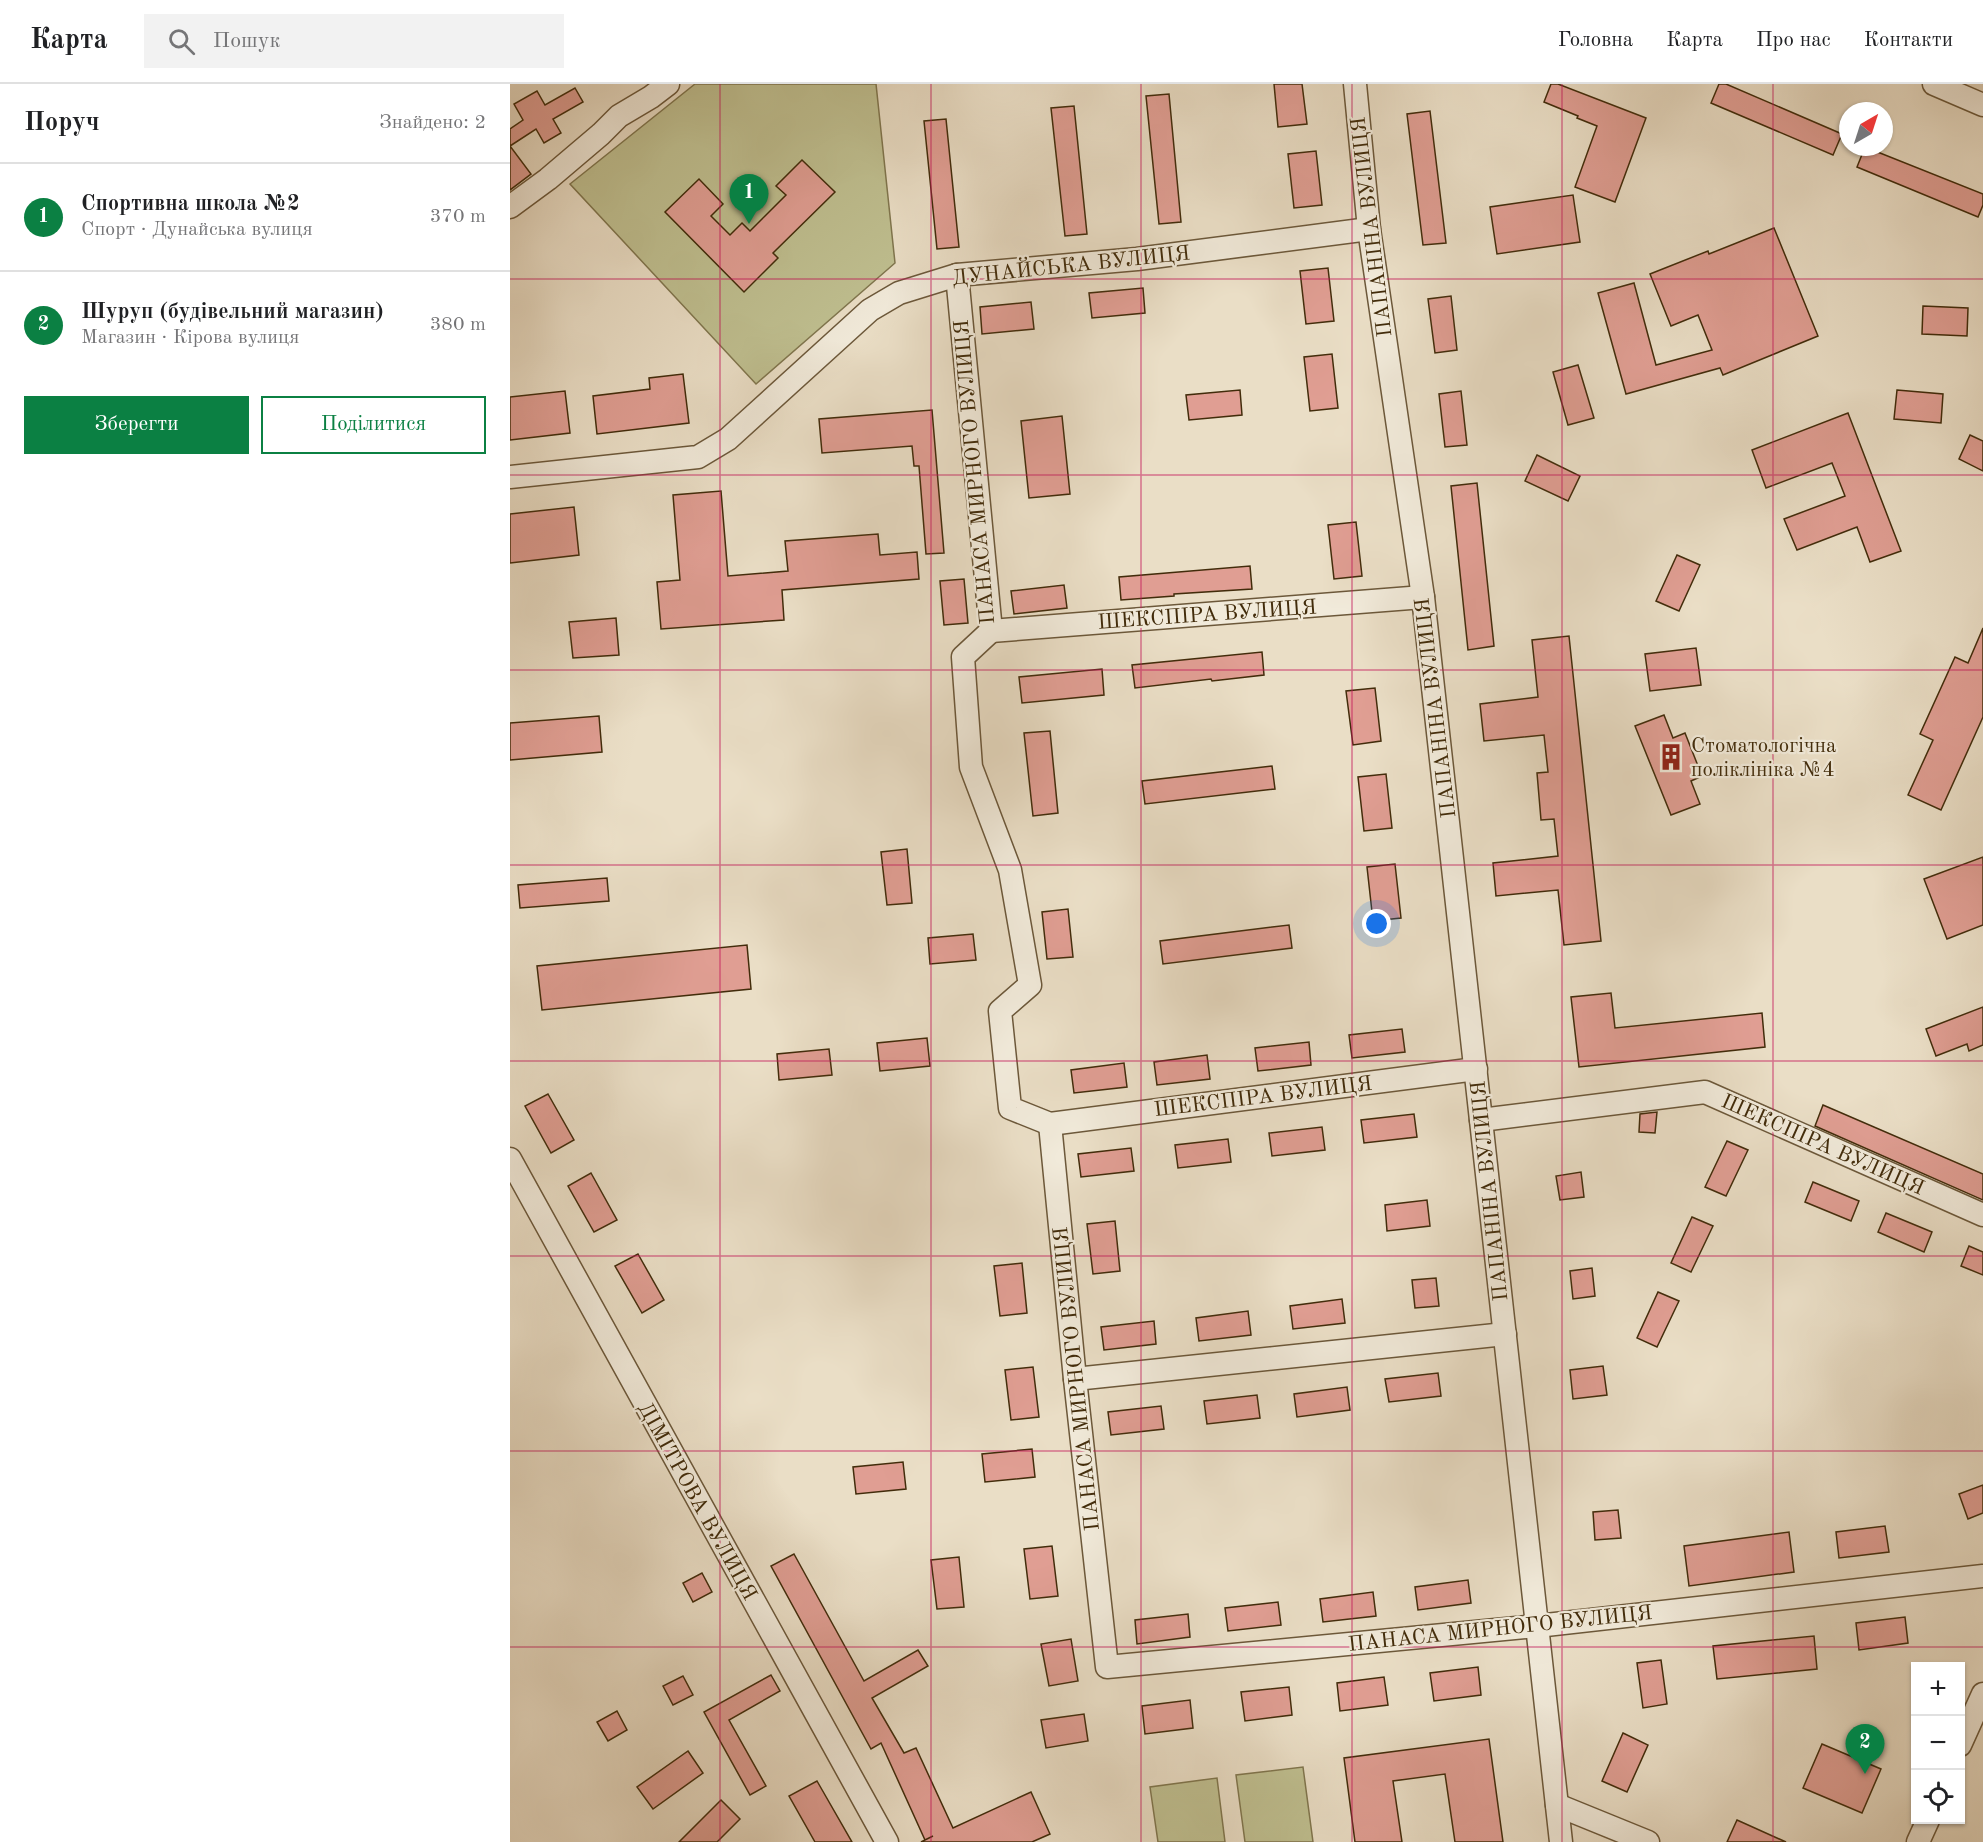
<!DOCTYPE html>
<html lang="uk">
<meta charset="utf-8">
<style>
body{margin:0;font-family:"Old Standard TT",serif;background:#f2f2f2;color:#202124}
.controls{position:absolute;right:18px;bottom:18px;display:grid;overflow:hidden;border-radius:0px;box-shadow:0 2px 4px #0004}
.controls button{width:54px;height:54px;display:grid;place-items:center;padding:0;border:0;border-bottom:2px solid #e0e0e0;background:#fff;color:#202124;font:30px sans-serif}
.compass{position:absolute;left:1329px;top:18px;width:54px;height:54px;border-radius:50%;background:#fff;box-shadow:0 2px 4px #0004;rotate:39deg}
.you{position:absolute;left:867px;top:840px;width:21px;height:21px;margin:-15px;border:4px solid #fff;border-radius:50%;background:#1a73e8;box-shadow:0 0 0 9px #1a73e833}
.badge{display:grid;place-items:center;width:39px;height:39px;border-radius:50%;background:#0b8043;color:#fff;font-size:20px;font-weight:700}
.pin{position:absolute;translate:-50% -50px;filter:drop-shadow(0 2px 3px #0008)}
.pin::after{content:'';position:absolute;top:32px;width:21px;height:18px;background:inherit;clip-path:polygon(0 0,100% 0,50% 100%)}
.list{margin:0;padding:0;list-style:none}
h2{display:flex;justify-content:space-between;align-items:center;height:78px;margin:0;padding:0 24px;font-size:26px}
h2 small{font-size:20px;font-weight:400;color:#757577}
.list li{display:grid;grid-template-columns:39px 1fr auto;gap:18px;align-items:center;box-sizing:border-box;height:108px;padding:0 24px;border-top:2px solid #e0e0e0}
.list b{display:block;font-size:22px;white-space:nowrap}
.list p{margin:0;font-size:20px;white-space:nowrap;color:#757577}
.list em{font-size:20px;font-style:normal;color:#757577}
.actions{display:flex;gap:12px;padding:18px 24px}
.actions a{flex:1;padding:14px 0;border:2px solid #0b8043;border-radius:0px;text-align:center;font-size:21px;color:#0b8043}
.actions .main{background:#0b8043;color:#fff}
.icon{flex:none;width:33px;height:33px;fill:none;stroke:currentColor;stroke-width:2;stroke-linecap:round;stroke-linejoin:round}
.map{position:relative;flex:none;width:1473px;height:1758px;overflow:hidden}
header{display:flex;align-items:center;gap:36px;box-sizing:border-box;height:84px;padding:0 30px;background:#fff;border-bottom:2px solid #e0e0e0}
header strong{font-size:28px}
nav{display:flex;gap:33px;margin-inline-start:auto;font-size:21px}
.search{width:420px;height:54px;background:#f2f2f2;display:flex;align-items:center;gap:15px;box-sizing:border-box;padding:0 21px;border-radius:0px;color:#757577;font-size:22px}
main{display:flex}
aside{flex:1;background:#fff}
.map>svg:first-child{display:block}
</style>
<header>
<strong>Карта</strong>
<div class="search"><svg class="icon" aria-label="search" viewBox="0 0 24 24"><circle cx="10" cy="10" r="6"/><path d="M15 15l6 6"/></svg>Пошук</div>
<nav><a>Головна</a><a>Карта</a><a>Про нас</a><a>Контакти</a></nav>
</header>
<main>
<aside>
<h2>Поруч<small>Знайдено: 2</small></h2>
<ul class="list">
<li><span class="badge">1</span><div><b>Спортивна школа №2</b><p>Спорт · Дунайська вулиця</p></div><em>370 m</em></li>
<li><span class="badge">2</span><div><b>Шуруп (будівельний магазин)</b><p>Магазин · Кірова вулиця</p></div><em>380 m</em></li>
</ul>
<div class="actions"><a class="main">Зберегти</a><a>Поділитися</a></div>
</aside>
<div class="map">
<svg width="1473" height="1758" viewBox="0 0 1473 1758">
<rect width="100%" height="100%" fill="#eadec6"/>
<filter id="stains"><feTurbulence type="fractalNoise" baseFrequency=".00333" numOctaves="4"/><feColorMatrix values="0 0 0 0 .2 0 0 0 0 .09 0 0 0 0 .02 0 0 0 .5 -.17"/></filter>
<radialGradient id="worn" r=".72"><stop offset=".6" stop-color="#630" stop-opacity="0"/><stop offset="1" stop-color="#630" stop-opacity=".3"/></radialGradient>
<g fill="#bfbf90" stroke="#80764e" stroke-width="1.5">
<path d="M185,0h181l19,179 -139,121 -186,-200z"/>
<path d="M793,1683l10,75h-68l-9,-67z"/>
<path d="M707,1694l8,64h-67l-8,-55z"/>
</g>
<g fill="#e09e93" stroke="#422c0b" stroke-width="1.5">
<path d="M764,0h28l5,40 -29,3z"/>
<path d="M1041,0h7l88,34 -31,84 -40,-15 22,-61 -20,-8 1,-2 -34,-14z"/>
<path d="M1209,0h7l116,50 -9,21 -122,-52z"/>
<path d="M65,4l8,14 -30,17 8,14 -17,10 -8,-14 -26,17 21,28 -21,16v-61l13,-9 -9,-16 23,-13 8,14z"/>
<path d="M659,10l12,128 -22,2 -13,-128z"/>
<path d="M564,22l13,128 -22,2 -14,-128z"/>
<path d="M920,27l16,132 -23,2 -16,-131z"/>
<path d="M436,35l13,128 -22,2 -13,-128z"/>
<path d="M1355,63l118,47v11l-5,12 -121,-50z"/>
<path d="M806,67l6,54 -28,3 -6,-54z"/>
<path d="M292,76l33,32 -62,61 5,5 -34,34 -79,-80 34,-33 24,25 -12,12 19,19 12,-12 8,8 36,-36 -10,-9z"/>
<path d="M1063,111l7,47 -83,12 -7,-47z"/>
<path d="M1264,144l44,108 -95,39 -3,-7 -94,26 -28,-101 36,-10 22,82 56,-15 -14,-35 -27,11 -21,-52 58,-23 1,3z"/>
<path d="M818,184l6,53 -28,3 -6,-53z"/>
<path d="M633,204l2,25 -53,5 -3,-25z"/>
<path d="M941,212l6,54 -22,3 -7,-54z"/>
<path d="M521,218l3,27 -52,5 -2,-27z"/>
<path d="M1413,222l45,2 -1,28 -45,-2z"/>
<path d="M822,270l6,54 -28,3 -6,-54z"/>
<path d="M1068,281l16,53 -26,7 -15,-53z"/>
<path d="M173,290l6,49 -92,11 -4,-38 57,-7 -1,-11z"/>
<path d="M730,306l2,25 -53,5 -3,-25z"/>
<path d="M1387,306l46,4 -2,29 -47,-4z"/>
<path d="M55,307l5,42 -60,7v-43z"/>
<path d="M951,307l6,54 -22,2 -6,-53z"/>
<path d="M422,326l12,143 -18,1 -7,-88h-5l-2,-20 -90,7 -3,-34z"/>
<path d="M1338,329l53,138 -31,11 -13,-35 -60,23 -13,-31 61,-23 -13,-33 -66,25 -14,-38z"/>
<path d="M552,332l8,78 -41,4 -8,-77z"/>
<path d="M1460,351l13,6v30l-24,-12z"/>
<path d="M1027,371l43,21 -12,25 -43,-20z"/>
<path d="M967,399l17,163 -26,4 -17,-164z"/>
<path d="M211,407l7,85 60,-5 -3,-30 93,-7 2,21 37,-3 2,27 -137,11 2,30 -123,9 -4,-47 23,-2 -7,-85z"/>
<path d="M64,423l5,48 -69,8v-49z"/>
<path d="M846,438l6,54 -28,3 -6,-54z"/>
<path d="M1167,471l23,10 -21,46 -23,-10z"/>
<path d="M740,482l2,23 -78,5v2l-53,4 -2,-23z"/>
<path d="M454,495l4,44 -24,2 -4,-44z"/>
<path d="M554,501l3,23 -53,6 -3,-23z"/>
<path d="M106,534l3,37 -46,3 -4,-36z"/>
<path d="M1473,544v89l-42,93 -33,-15 25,-55 -13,-6 35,-77 13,6z"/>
<path d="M1059,552l32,305 -37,4 -6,-55 -62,6 -3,-33 65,-7 -4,-37 -13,1 -4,-47 11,-1 -4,-37 -60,6 -4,-37 58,-7 -6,-57z"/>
<path d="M1186,564l5,37 -51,6 -5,-37z"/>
<path d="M752,568l2,23 -52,6 -1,-2 -76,9 -3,-23z"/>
<path d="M592,585l2,26 -82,8 -3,-26z"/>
<path d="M865,604l6,53 -28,4 -7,-54z"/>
<path d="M1154,631l9,23 12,-5 17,43 -11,5 9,23 -29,11 -36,-89z"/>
<path d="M89,632l3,36 -92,8v-37z"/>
<path d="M540,647l8,82 -25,3 -9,-83z"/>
<path d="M762,682l3,23 -130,15 -3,-23z"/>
<path d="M876,690l6,54 -28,3 -6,-54z"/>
<path d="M397,765l5,54 -25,2 -6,-53z"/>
<path d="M1473,773v68l-36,14 -23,-60z"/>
<path d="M885,780l6,54 -28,3 -6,-54z"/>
<path d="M97,794l2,23 -89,7 -2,-23z"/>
<path d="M558,825l5,48 -26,2 -5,-47z"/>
<path d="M779,841l3,23 -129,16 -3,-23z"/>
<path d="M463,850l3,26 -46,4 -2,-26z"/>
<path d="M237,861l4,44 -209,21 -5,-44z"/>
<path d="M1101,909l4,35 147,-15 3,34 -186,20 -8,-70z"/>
<path d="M1473,923v38l-14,6 -2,-7 -31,12 -10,-27z"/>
<path d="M892,945l3,23 -53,6 -3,-23z"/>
<path d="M417,954l3,28 -50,5 -3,-28z"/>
<path d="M799,958l2,23 -53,6 -3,-23z"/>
<path d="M319,965l3,26 -53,5 -2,-26z"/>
<path d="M697,971l3,24 -53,6 -3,-23z"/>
<path d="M614,979l3,24 -53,6 -3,-23z"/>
<path d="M38,1010l26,46 -23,13 -26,-47z"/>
<path d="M1313,1021l160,69v26l-168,-74z"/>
<path d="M1147,1028l-2,21 -16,-1 1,-18z"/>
<path d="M904,1030l3,23 -53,6 -3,-23z"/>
<path d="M812,1043l3,23 -53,6 -3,-23z"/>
<path d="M718,1055l3,23 -53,6 -3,-23z"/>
<path d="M1217,1057l21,9 -22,46 -21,-9z"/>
<path d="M621,1064l3,23 -53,6 -3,-23z"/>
<path d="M1071,1088l3,25 -24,3 -4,-24z"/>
<path d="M81,1089l26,47 -23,12 -26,-46z"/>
<path d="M1303,1098l46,19 -8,20 -46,-19z"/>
<path d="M917,1116l3,26 -43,5 -2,-26z"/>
<path d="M1376,1129l46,19 -8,20 -46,-20z"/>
<path d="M1182,1133l21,9 -22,46 -20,-9z"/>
<path d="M605,1137l5,50 -27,3 -6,-50z"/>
<path d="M1459,1162l14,6v23l-22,-9z"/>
<path d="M128,1170l26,46 -22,13 -27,-47z"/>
<path d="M512,1179l5,50 -27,3 -6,-50z"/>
<path d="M1082,1184l3,28 -22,3 -3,-28z"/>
<path d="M926,1194l3,28 -24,2 -3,-28z"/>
<path d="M1148,1208l21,9 -22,46 -20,-9z"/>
<path d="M832,1215l3,24 -52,6 -3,-23z"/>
<path d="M738,1227l3,24 -52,6 -3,-23z"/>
<path d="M644,1237l2,23 -52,6 -3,-23z"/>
<path d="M1093,1282l4,29 -34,4 -3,-29z"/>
<path d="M523,1283l6,50 -28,3 -6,-50z"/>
<path d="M928,1289l3,23 -52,6 -4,-23z"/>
<path d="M837,1303l3,23 -53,7 -3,-23z"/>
<path d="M747,1311l3,23 -53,6 -3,-23z"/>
<path d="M651,1322l3,23 -53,6 -3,-23z"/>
<path d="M522,1365l3,28 -50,5 -3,-28z"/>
<path d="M393,1378l3,27 -50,5 -3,-27z"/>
<path d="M1473,1401v28l-15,6 -9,-25z"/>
<path d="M1108,1426l3,28 -26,2 -2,-28z"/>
<path d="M1375,1442l4,26 -50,6 -3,-26z"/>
<path d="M1279,1448l5,40 -105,14 -5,-40z"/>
<path d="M542,1462l6,50 -28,3 -6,-50z"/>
<path d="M284,1470l70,127 54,-31 10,16 -56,32 32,55 12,-5 37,80 78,-36 19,42 -18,8h-111l12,-6 -8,4 -44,-97 -10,6 -100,-183z"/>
<path d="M449,1473l5,50 -27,2 -6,-49z"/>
<path d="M192,1489l10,19 -19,10 -10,-19z"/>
<path d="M958,1496l3,23 -53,7 -3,-23z"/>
<path d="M863,1508l3,24 -53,6 -3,-23z"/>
<path d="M768,1518l3,23 -53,6 -3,-23z"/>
<path d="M678,1530l2,23 -53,7 -2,-24z"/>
<path d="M1395,1533l3,26 -49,7 -3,-27z"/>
<path d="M1304,1552l3,33 -100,10 -4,-33z"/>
<path d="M561,1555l7,42 -29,5 -8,-42z"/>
<path d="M1151,1576l6,44 -24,4 -6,-45z"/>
<path d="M968,1583l3,28 -47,6 -4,-28z"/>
<path d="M261,1591l9,16 -51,29 37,66 -16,9 -46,-83z"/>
<path d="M173,1592l10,19 -20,10 -10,-19z"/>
<path d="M874,1593l4,28 -48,6 -3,-28z"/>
<path d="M779,1603l3,28 -47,6 -4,-29z"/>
<path d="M680,1616l3,28 -48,6 -3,-28z"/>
<path d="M107,1627l10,19 -19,11 -11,-19z"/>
<path d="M574,1630l4,27 -42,7 -5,-28z"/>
<path d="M1113,1649l25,12 -21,47 -25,-11z"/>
<path d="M979,1655l14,103h-48l-10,-68 -52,7 9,61h-47l-11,-84z"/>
<path d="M1312,1660l59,25 -19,44 -59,-25z"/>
<path d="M178,1667l15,22 -50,36 -16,-22z"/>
<path d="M307,1697l35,61h-37l-26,-46z"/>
<path d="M211,1716l19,19 -23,23h-38z"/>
<path d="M1227,1736l49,22h-59z"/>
</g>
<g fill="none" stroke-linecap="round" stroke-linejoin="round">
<defs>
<g id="minor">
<path d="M845,0l14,145 54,368 138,1245"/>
<path d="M1424,0l49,21"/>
<path d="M0,123l38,-28 53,-45 18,-18 32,-19 17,-13"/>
<path d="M447,191l34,356"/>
<path d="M0,393l188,-20 30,-18 142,-129 29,-17 58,-18 180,-16 232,-30"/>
<path d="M481,547l-28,26 8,110 39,103 20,115 -30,26 10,97 40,16 426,-55"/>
<path d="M481,547l432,-34"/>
<path d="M971,1036l224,-28 278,123"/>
<path d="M540,1040l25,255 32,288 430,-41 446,-50"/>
<path d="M0,1075l377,683"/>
<path d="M565,1295l430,-45"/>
<path d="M1450,1661l23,-51"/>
<path d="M1047,1721l91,37"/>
<path d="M1408,1758l10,-22"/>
</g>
</defs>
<use href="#minor" stroke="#6c583a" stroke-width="25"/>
<use href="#minor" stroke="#f1eada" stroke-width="22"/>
</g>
<path fill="none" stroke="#c2185b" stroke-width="1.5" stroke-opacity="0.55" d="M210,0v1758M421,0v1758M631,0v1758M842,0v1758M1052,0v1758M1263,0v1758M0,195h1473M0,391h1473M0,586h1473M0,781h1473M0,977h1473M0,1172h1473M0,1367h1473M0,1563h1473"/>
<defs>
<symbol id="building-bare" viewBox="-9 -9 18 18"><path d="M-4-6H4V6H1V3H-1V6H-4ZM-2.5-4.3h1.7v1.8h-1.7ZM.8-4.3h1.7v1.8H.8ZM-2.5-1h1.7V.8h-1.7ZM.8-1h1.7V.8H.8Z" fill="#8f2418" stroke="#f1eada" stroke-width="2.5" paint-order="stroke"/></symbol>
</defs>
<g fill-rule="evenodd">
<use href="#building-bare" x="1142" y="654" width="38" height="38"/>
</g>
<g text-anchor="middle" stroke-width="4.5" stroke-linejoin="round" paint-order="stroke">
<g font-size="21" fill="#422c0b" stroke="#f1eada">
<text transform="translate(861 143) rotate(-97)" y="7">ПАПАНІНА ВУЛИЦЯ</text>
<text transform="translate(561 181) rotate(-6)" y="7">ДУНАЙСЬКА ВУЛИЦЯ</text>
<text transform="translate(464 388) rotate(-95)" y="7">ПАНАСА МИРНОГО ВУЛИЦЯ</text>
<text transform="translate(697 530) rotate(-4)" y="7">ШЕКСПІРА ВУЛИЦЯ</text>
<text transform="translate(925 624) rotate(-97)" y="7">ПАПАНІНА ВУЛИЦЯ</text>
<text transform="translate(753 1012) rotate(-7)" y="7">ШЕКСПІРА ВУЛИЦЯ</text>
<text transform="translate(1313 1060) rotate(24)" y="7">ШЕКСПІРА ВУЛИЦЯ</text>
<text transform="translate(979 1107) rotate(-96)" y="7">ПАПАНІНА ВУЛИЦЯ</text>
<text transform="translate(566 1295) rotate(-96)" y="7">ПАНАСА МИРНОГО ВУЛИЦЯ</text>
<text transform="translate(188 1417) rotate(61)" y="7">ДІМІТРОВА ВУЛИЦЯ</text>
<text transform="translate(990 1544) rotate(-6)" y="7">ПАНАСА МИРНОГО ВУЛИЦЯ</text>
</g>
<g font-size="21" fill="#422c0b" stroke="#f1eada" text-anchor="start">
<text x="1181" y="668">Стоматологічна<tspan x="1181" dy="24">поліклініка №4</tspan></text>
</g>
</g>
<rect width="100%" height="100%" filter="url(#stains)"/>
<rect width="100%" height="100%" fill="url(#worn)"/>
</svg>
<div class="controls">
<button>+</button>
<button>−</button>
<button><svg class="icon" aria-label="locate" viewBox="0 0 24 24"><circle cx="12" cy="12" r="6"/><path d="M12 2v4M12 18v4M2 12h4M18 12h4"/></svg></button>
</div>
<svg class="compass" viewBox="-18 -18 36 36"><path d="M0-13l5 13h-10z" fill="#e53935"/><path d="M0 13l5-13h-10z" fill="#757577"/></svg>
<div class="you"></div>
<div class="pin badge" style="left:239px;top:140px">1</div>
<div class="pin badge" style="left:1355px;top:1690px">2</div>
</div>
</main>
